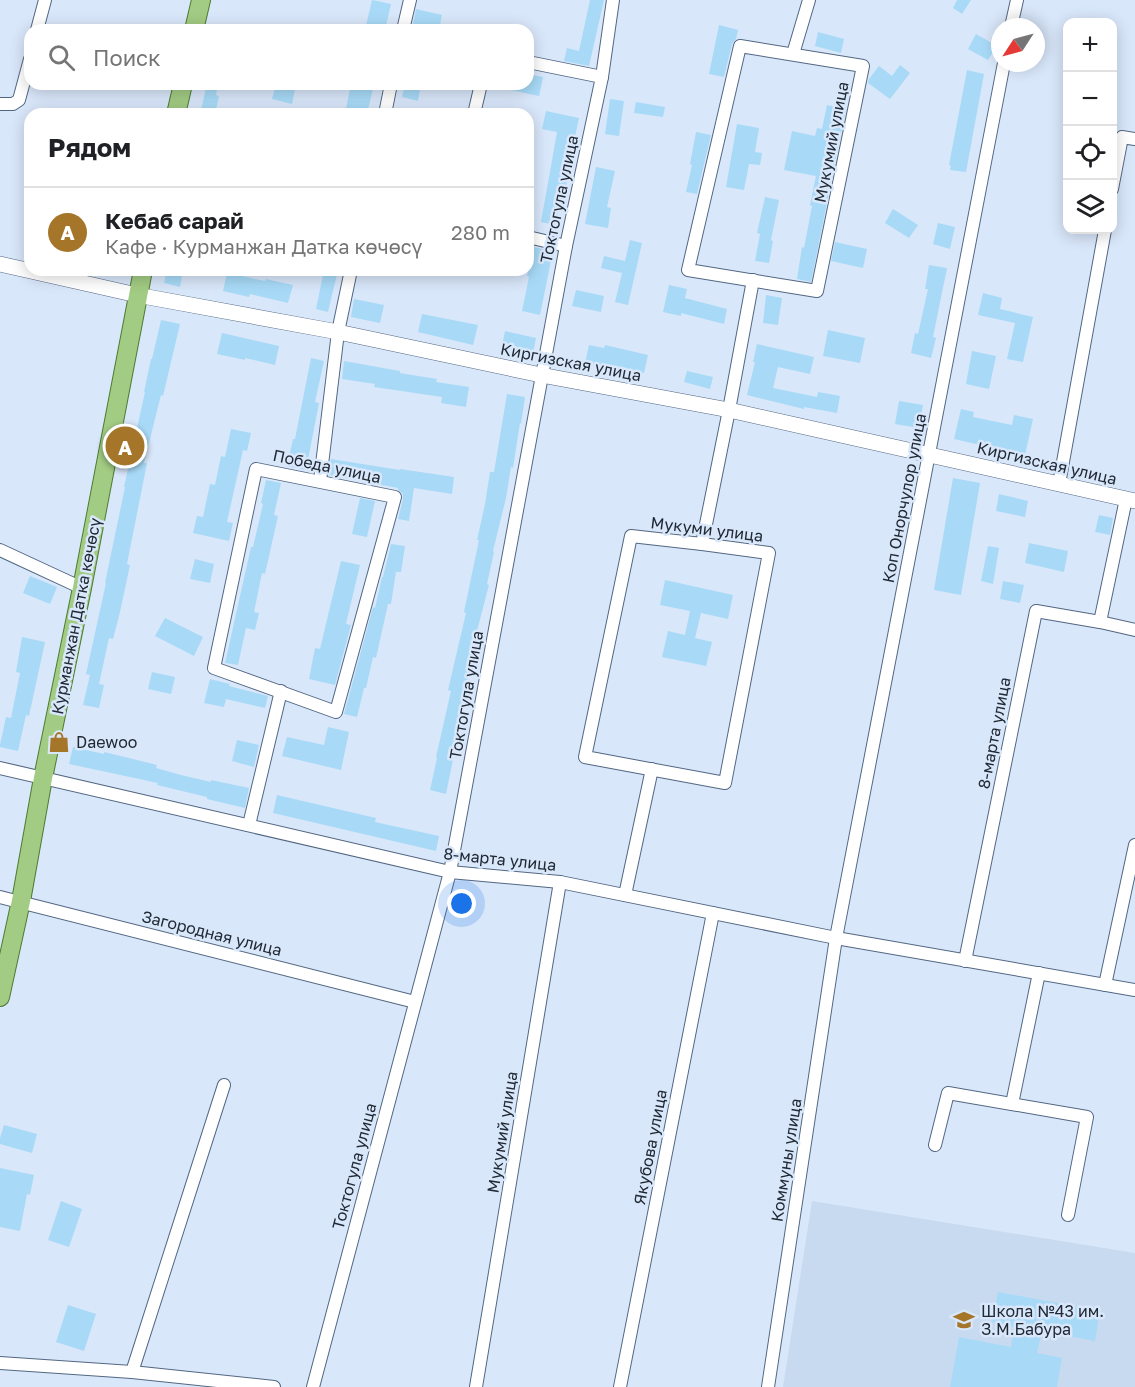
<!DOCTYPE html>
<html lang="ru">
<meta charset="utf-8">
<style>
body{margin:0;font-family:"Golos Text",sans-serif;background:#f2f2f2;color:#202124}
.controls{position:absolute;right:18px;top:18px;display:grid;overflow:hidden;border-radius:12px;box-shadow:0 3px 15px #0003}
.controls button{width:54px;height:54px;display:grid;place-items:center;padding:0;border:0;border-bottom:2px solid #e0e0e0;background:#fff;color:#202124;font:30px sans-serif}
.compass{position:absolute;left:991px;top:18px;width:54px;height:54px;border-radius:50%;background:#fff;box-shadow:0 3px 15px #0003;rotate:234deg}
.you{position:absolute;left:462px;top:904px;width:21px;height:21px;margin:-15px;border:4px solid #fff;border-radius:50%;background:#1a73e8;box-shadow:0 0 0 9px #1a73e833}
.badge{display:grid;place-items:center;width:39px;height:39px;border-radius:50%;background:#a57529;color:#fff;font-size:20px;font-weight:700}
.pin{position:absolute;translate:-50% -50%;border:3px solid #fff;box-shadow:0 2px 6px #0006}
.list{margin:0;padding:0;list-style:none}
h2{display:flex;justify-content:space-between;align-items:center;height:78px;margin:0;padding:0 24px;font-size:26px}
h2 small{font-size:20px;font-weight:400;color:#757577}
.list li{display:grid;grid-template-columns:39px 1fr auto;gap:18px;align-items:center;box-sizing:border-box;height:90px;padding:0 24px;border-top:2px solid #e0e0e0}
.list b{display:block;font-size:22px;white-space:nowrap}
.list p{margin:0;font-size:20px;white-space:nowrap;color:#757577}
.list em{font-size:20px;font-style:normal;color:#757577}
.icon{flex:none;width:33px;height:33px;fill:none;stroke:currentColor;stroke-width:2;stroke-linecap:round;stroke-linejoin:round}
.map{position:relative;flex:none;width:1135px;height:1387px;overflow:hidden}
.search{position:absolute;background:#fff;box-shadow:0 3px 15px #0003;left:24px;top:24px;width:510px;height:66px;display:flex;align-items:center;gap:15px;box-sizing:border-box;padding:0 21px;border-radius:18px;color:#757577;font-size:22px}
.panel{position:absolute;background:#fff;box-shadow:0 3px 15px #0003;left:24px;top:108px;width:510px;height:168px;border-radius:18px}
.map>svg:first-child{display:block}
</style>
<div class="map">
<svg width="1135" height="1387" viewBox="0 0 1135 1387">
<rect width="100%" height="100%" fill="#d9e7fa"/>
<path fill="#c8daf0" d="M812,1201l323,52v134h-352z"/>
<g fill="#a8daf7">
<path d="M372,0l19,4 -6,26h-20z"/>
<path d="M590,0h14l-15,66 -25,-5 3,-13 12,3z"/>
<path d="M957,0h14l-9,14 -9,-6z"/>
<path d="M416,9l26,6 -3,15h-27z"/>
<path d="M719,25l19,5 -2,9 -4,5 -8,33 -15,-3z"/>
<path d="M818,32l26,7 -3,14 -26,-7z"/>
<path d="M976,34l21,12 -9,14 -20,-11z"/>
<path d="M900,65l10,8 -20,26 -22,-16 1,-4 10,-13 13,10z"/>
<path d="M967,70l17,4 -18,98 -16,-2 1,-4 -2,-1z"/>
<path d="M528,74l15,3 -4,19 -34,-7 1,-5h22z"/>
<path d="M207,84h11l-2,11 3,1 -4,18h-15z"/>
<path d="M276,84h20l-4,20 -20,-5z"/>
<path d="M351,84h23l-7,30h-22z"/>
<path d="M405,84h16l-3,17 -16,-4z"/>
<path d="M610,99l14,2 -5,35 -14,-2z"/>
<path d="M636,102l29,5 -2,10 -29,-4z"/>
<path d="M827,105l19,4 -35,173 -14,-3 5,-32 2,1 8,-42 -2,-1 6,-29 -32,-6 8,-39 23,5 2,-8 5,1z"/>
<path d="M546,111l33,7 -12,57 1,1 -4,19 -2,-1 -7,31 -14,-3 16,-90 -15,-3z"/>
<path d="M737,124l22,4 -4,24 7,1 -2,12 -11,-1 -5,26 -18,-3z"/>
<path d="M696,132l15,3 -14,59 -11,-2 6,-27 -2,-1z"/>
<path d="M596,167l19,4 -8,36 4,1 -3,20 -23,-4z"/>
<path d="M765,197l14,3 -8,40 2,1 -4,22 -14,-2 5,-27 -3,-1z"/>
<path d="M893,209l25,16 -9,13 -24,-15z"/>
<path d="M938,223l17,4 -5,22 -17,-5z"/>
<path d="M630,240l12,3 -14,62 -13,-3 7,-29 -21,-5 3,-12 21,5z"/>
<path d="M835,242l32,7 -4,19 -32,-7z"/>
<path d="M533,247l20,4 -13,64 -18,-4 7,-34 -2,-1z"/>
<path d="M929,265l18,3 -14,69 3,1 -5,20 -20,-5 4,-20 3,1 10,-45h-3z"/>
<path d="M167,270h16l-3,17 -16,-4z"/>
<path d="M324,270h14l-10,42 -12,-3z"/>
<path d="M227,273l38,8 1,-2 27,6 -5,18 -38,-9 -1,3 -26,-6z"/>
<path d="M669,285l18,4 -2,9 42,11 -3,15 -43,-11v3l-18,-4z"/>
<path d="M576,290l28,6 -3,16 -29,-6z"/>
<path d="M983,293l19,5 -2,11 33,8 -10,45 -16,-3 8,-36 -37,-8z"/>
<path d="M766,295l16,3 -4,27 -15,-2z"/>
<path d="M354,299l30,6 -4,18 -29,-6z"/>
<path d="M422,314l56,11 -5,20 -55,-13z"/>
<path d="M161,320l19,4 -17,72 -2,-1 -17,68h3l-20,101 3,1 -10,47 -7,27 -4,-1 -10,46 5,1 -5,23 -16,-3 7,-30 -4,-1 20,-91h-1l20,-96h-1l21,-95h-1l7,-33h1z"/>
<path d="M828,330l37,8 -5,25 -37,-7z"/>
<path d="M505,331l31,7 -3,15 -31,-7z"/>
<path d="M222,333l57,13 -4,19 -30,-7v2l-28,-6z"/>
<path d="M757,344l57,13 -4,17 -32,-7 -5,21 44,9 1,-5 22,4 -3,17 -33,-6v2l-57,-14 8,-33h-2z"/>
<path d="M589,345l15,3 1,-3 43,10 -4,18 -33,-8 -1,3 -25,-5z"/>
<path d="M972,351l24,5 -7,33 -23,-5z"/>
<path d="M311,358l13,3 -9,41 4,1 -13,67 -19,-4 6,-27h2z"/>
<path d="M344,361l56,10v2l37,6 -1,3 33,5 -3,20 -25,-4 1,-6 -68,-10 1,-3 -33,-5z"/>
<path d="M687,371l26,6 -3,12 -26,-7z"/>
<path d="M507,394l18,3 -4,27 -1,-1 -7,45 -2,-1 -5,31 -13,53 1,1 -7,32 2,1 -17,65 2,1 -11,49h2l-19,94 -16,-4 7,-32 -1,-1 15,-66 -3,-1 18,-77 -2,-1 15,-72h-2l8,-36 5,-32h4z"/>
<path d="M899,401l24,4 -4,23 -24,-4z"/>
<path d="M961,409l13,3 -1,5 39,8 2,-10 19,4 -8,36 -71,-16z"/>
<path d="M231,429l20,4 -4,18 -4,-1 -16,72 6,1 -4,18 -36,-8 4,-17 6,1 7,-33 5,1 6,-29 4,1z"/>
<path d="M331,459l69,11v-1l54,8 -2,17 -38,-6 -5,33 -11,-2 5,-20v-5l-5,-4v-2l-69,-13z"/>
<path d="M953,478l27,5 -19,112 -27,-5z"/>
<path d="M266,480l15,3 -7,32 4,1 -13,58 -3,-1 -8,39 5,1 -4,17 -9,-2 -8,37 -13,-2 26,-116h2l10,-43 -2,-1z"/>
<path d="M999,494l29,7 -3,16 -29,-6z"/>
<path d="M360,498l15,3 -8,36 -15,-3z"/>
<path d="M1099,515l14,3 -3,17 -15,-3z"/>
<path d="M1029,543l39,8 -4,21 -39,-9z"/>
<path d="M391,544l14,2 -4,26h-5l-5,32h-3l-12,54 -3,-1 -7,31h-2l-7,29 -13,-3 29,-107 2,1 7,-31h1z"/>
<path d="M988,546l11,2 -6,36 -12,-3z"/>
<path d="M195,559l19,5 -4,19 -20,-4z"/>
<path d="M341,561l19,4 -14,59 5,1 -16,60 -26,-6 6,-31 5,1z"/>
<path d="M30,576l27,11 -7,17 -27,-11z"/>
<path d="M665,580l68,15 -5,24 -27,-6 -6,25 17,4 -6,24 -44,-9 6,-26 17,4 5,-24 -30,-6z"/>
<path d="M1003,581l21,4 -4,18 -20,-4z"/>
<path d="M165,618l38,19 -9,19 -39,-20z"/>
<path d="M22,637l23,5 -16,74 -3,-1 -8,36 -18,-4v-2l6,-28 5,1 9,-45 -4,-1z"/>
<path d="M152,672l23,5 -4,17 -23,-5z"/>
<path d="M210,679l20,5 -1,2 39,10 -3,12 -39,-9 -2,8 -20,-4z"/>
<path d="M328,727l21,5 -8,38 -59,-14 5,-19 37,8z"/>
<path d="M237,740l22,5 -5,22 -22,-6z"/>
<path d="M73,747l31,7v-2l25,6 28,7 -1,3 25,7 30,7v-2l38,8 -4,20 -38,-9v-2l-50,-12 1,-2 -89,-19z"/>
<path d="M277,795l99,23 -1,4 64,14 -3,15 -163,-38z"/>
<path d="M4,1125l33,9 -5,19 -32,-9v-6z"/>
<path d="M0,1168l34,7 -4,20 -3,-1 -7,37 -20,-4z"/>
<path d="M61,1201l21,8 -13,38 -21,-7z"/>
<path d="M998,1292l102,19 -5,30 -53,-10 -5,22 25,5 -5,29h-107l9,-50 52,10 3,-20 -22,-5z"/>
<path d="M68,1305l28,9 -12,37 -28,-9z"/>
</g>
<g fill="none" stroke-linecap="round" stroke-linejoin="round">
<defs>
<g id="minor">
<path d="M1011,27l6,-27"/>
<path d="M37,30l8,-30"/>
<path d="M403,30l7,-30"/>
<path d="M740,46l123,20 -46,225 -129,-21z"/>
<path d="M793,54l16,-54"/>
<path d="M528,62l74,15"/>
<path d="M0,104h13l6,-4 11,-41"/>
<path d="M385,114l6,-30"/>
<path d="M474,114l7,-30"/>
<path d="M1112,189l10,-52 13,2"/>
<path d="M528,237l38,9"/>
<path d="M256,469l139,28 -59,215 -122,-44z"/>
<path d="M320,481l18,-149 13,-62"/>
<path d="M1059,484l46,-254"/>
<path d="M631,536l71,8 67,9 -44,230 -140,-26z"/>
<path d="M702,544l27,-134 24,-130"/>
<path d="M0,550l82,38"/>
<path d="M1100,622l26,-123"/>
<path d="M0,768l450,104 110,10 276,56 299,52"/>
<path d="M249,825l32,-134"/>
<path d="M625,895l27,-126"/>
<path d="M0,897l415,105"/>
<path d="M965,961l71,-350 64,11 35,8"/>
<path d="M1105,985l30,-140"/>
<path d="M1012,1104l27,-131"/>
<path d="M935,1145l13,-52 139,24 -19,98"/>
<path d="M0,1363l132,9 142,15"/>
<path d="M132,1372l92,-287"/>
<path d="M313,1387l137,-515 116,-626 36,-169 11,-77"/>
<path d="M476,1387l84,-505"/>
<path d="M620,1387l93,-474"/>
<path d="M768,1387l68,-449 168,-875"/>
</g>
<path id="tertiary" d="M0,264l137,31 201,37 203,43 188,35 406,91"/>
<g id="primary">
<path d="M194,30l7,-30"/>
<path d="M176,114l7,-30"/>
<path d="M0,997l21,-96 22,-123 39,-190 61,-318"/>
</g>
</defs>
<use href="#minor" stroke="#526783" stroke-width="14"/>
<use href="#tertiary" stroke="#526783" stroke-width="16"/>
<use href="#primary" stroke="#4c7c32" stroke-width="20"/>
<use href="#minor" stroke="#fff" stroke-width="12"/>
<use href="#tertiary" stroke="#fff" stroke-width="15"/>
<use href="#primary" stroke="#a2cb83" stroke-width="18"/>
</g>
<defs>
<symbol id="shop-bare" viewBox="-9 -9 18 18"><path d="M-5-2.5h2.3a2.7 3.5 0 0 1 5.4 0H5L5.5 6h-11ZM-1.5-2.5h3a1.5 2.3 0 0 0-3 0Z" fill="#a57529" stroke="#d9e7fa" stroke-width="2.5" paint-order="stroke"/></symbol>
<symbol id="school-bare" viewBox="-9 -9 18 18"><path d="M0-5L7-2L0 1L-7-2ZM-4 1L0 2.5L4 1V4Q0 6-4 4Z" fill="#a57529" stroke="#d9e7fa" stroke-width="2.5" paint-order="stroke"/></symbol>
</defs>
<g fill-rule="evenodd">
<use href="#shop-bare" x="44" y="727" width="30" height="30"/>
<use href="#school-bare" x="949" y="1305" width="30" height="30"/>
</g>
<g text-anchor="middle" stroke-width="5" stroke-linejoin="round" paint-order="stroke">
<g font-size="16" fill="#202934" stroke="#d9e7fa">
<text transform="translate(831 142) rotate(-79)" y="6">Мукумий улица</text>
<text transform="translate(559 199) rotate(-78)" y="6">Токтогула улица</text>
<text transform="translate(571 362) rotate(11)" y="6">Киргизская улица</text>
<text transform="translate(1047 463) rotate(13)" y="6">Киргизская улица</text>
<text transform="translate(327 466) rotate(12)" y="6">Победа улица</text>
<text transform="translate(904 498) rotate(-79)" y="6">Коп Онорчулор улица</text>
<text transform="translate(707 529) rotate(7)" y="6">Мукуми улица</text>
<text transform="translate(76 616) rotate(-79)" y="6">Курманжан Датка көчөсү</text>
<text transform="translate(466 695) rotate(-80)" y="6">Токтогула улица</text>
<text transform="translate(994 733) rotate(-79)" y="6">8-марта улица</text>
<text transform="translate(500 859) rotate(6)" y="6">8-марта улица</text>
<text transform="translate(212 933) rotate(14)" y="6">Загородная улица</text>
<text transform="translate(502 1132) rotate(-81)" y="6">Мукумий улица</text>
<text transform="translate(650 1147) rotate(-79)" y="6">Якубова улица</text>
<text transform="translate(786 1160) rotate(-81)" y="6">Коммуны улица</text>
<text transform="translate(354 1166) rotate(-75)" y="6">Токтогула улица</text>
</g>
<g font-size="16" fill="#202934" stroke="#d9e7fa" text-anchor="start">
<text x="76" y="748">Daewoo</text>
<text x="981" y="1317">Школа №43 им.<tspan x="981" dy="18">З.М.Бабура</tspan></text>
</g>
</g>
</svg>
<div class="controls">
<button>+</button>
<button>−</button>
<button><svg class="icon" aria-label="locate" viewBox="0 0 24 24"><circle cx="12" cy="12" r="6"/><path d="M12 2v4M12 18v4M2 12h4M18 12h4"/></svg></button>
<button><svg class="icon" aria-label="layers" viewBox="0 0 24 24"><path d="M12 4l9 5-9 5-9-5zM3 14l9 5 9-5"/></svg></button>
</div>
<svg class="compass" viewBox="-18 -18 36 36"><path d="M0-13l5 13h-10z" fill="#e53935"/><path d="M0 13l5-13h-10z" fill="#757577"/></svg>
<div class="you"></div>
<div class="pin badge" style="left:125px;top:446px">A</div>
<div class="search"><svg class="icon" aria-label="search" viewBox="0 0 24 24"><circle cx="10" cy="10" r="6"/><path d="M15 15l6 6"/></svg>Поиск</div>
<section class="panel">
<h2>Рядом<small></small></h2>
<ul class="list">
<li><span class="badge">A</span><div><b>Кебаб сарай</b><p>Кафе · Курманжан Датка көчөсү</p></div><em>280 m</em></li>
</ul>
</section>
</div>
